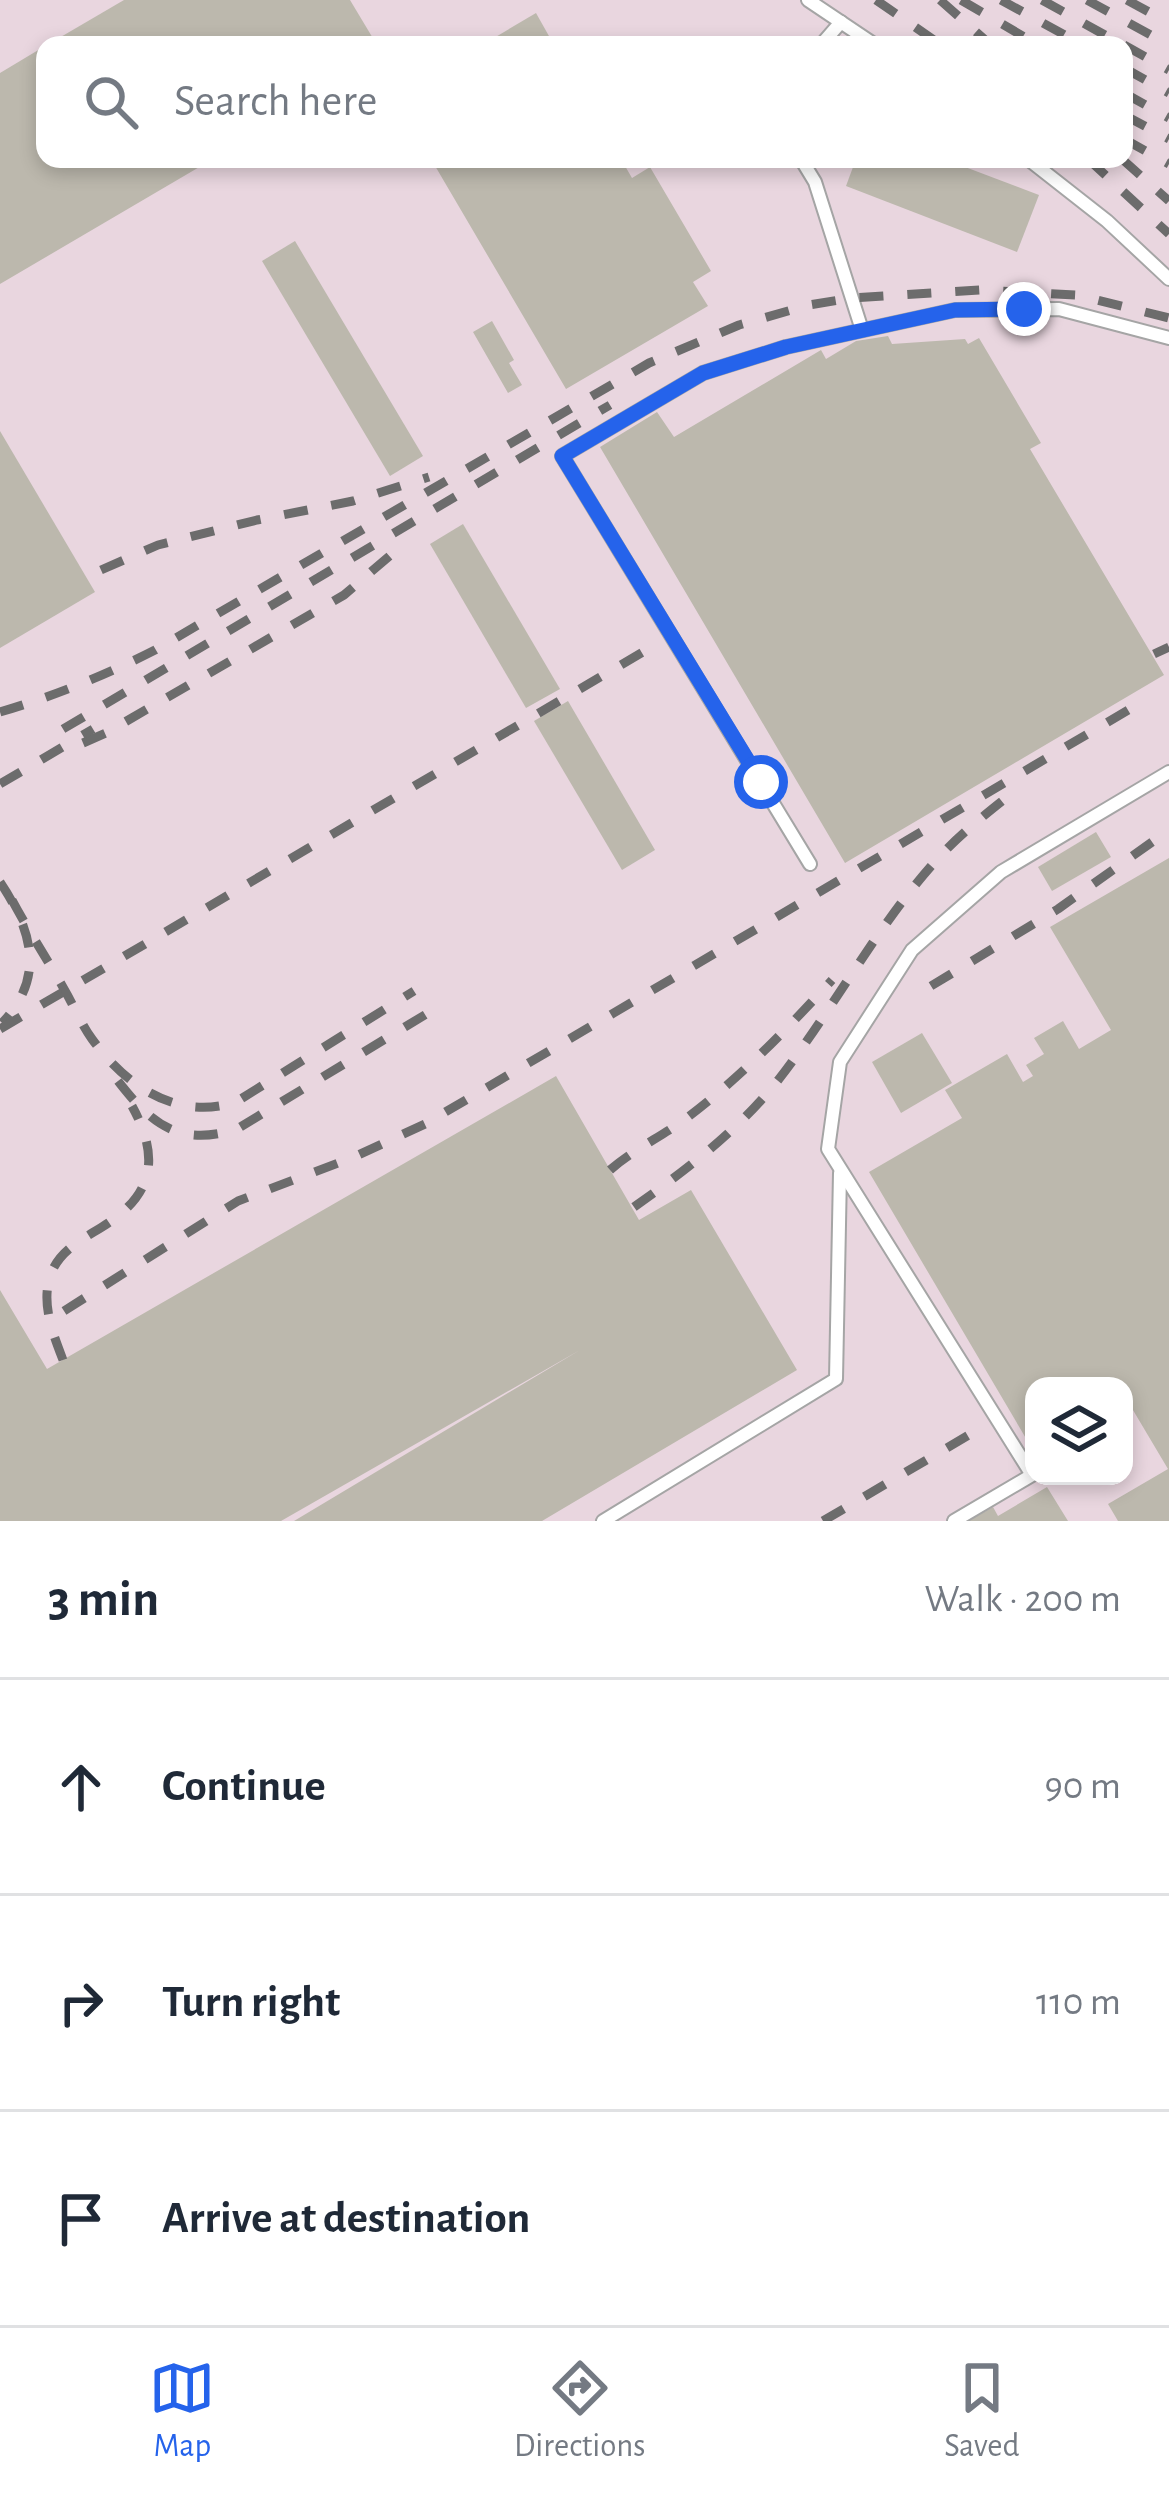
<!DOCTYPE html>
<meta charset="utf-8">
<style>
body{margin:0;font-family:"Alegreya Sans",sans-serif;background:#f6f6f7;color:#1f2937}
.controls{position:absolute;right:36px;bottom:36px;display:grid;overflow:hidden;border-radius:24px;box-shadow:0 6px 18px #0003}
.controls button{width:108px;height:108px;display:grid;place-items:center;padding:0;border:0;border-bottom:3px solid #e0e1e3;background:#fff;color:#1f2937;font:60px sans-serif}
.stop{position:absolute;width:36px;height:36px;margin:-27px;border:9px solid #2563eb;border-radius:50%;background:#fff}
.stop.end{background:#2563eb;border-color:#fff;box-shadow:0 3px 12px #0008}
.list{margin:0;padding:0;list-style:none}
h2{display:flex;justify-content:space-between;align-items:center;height:156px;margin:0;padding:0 48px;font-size:51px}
h2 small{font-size:39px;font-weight:400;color:#747a83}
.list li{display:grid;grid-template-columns:78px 1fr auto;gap:36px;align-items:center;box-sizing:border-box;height:216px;padding:0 48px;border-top:3px solid #e0e1e3}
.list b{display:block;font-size:45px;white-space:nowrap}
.list em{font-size:39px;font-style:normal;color:#747a83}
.icon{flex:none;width:66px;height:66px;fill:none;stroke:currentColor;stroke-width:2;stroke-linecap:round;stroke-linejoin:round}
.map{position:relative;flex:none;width:1169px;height:1521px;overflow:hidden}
.search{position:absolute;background:#fff;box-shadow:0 6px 18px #0003;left:36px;right:36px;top:36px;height:132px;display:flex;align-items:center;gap:30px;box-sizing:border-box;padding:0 42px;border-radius:24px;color:#747a83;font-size:45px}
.sheet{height:804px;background:#fff}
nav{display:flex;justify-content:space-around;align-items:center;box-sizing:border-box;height:168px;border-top:3px solid #e0e1e3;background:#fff;font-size:33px;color:#747a83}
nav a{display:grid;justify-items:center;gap:6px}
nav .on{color:#2563eb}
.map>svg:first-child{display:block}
</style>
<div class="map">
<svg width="1169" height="1521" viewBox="0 0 1169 1521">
<rect width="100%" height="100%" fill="#efefe4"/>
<path fill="#e9d6df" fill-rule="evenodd" d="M0,0h1169v1521h-1169zM45,45h1079v114h-1079zM1034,1386h90v90h-90z"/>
<g fill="#bcb8ad">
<path d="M124,0h226l27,45h-330z"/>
<path d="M536,13l18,32h-72z"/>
<path d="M45,46v113h168l-213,125v-211z"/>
<path d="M431,159h190l11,19 18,-11 61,104 -18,11 15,24 -142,83z"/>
<path d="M856,159h88l95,36 -22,57 -171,-66z"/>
<path d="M295,241l128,215 -33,20 -128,-215z"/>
<path d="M492,321l22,39 -5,3 13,22 -14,8 -35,-61z"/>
<path d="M888,336l4,8 73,-5 3,5 11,-6 62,105 -11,6 134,226 -319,188 -245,-416 57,-35 17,25 147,-87 5,9 30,-18z"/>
<path d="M0,431l95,161 -95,56z"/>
<path d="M463,524l97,165 -34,19 -96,-164z"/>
<path d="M568,701l87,149 -33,20 -88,-149z"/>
<path d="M1096,832l15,25 -59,34 -14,-24z"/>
<path d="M1169,858v663h-51l-10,-17 60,-35 -41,-69 -3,2v-16h-90v66l-165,-280 93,-54 -17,-28 62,-36 16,28 10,-6 -7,-11 18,-11 -10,-16 29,-17 16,28 32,-19 -61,-103z"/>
<path d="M922,1033l30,50 -51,30 -29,-51z"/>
<path d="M556,1076l83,144 52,-30 106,180 -255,151h-248l286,-171 -299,171h-281v-231l47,79z"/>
<path d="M1047,1487l21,34h-100l25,-14 5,9z"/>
</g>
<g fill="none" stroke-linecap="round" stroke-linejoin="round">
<defs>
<g id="service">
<path d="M808,0l67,45"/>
<path d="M821,45l20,-23"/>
<path d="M801,159l14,23 47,148"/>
<path d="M1028,159l79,62 62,58"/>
<path d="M810,864l-248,-408 141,-83 83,-26 169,-37 104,-1 110,29"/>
<path d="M603,1521l233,-142 4,-206"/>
<path d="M954,1521l78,-46 -204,-326 12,-87 72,-112 89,-78 168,-100"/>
</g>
</defs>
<use href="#service" stroke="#a5a5a5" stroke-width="16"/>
<use href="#service" stroke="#fff" stroke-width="12"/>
<g stroke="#6c6c6c" stroke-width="9" stroke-dasharray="24 24" stroke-linecap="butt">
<path d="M876,0l65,45"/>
<path d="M940,0l51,45"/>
<path d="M961,0l77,45"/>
<path d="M1001,0l82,45"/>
<path d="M1042,0l81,45"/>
<path d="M1087,0l82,45"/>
<path d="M1127,0l42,23"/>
<path d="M1124,45l45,25"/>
<path d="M1124,68l45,25"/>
<path d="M1124,93l45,25"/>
<path d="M1124,115l45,24"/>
<path d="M1124,139l45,25"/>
<path d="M1088,159l81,75"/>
<path d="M1122,159l47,42"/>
<path d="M101,570l57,-25 99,-25 96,-19 76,-24"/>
<path d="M1154,654l15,-7"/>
<path d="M0,712c54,-16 104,-36 155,-62l494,-287 90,-38 70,-20 43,-7 129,-8 96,5 92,23"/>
<path d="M63,729l547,-324"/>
<path d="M83,743l23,-10 238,-138 63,-54"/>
<path d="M0,784l93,-55"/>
<path d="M0,882c32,48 46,95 2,141"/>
<path d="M12,900c16,30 35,59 52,89 10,17 17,35 28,50 34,47 85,82 144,63l178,-111"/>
<path d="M931,986l127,-77 111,-79"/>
<path d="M0,1029l660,-387"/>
<path d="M118,1081c34,44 62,66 119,48l191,-116"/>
<path d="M610,1170c24,-21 53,-34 78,-53 54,-41 99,-88 144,-137"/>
<path d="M634,1207c52,-37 105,-77 145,-128 55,-71 102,-160 163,-225 21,-22 45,-41 69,-60"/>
<path d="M64,1311l174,-110 116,-44 71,-33 722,-425"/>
<path d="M63,1360c-11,-29 -24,-61 -10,-91 12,-24 37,-33 58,-48 46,-32 46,-69 21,-115"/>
<path d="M823,1521l161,-95"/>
</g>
</g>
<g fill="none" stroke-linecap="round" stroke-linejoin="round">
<path stroke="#2563eb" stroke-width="15" d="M761,782l-199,-326 141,-83 83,-26 169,-37 69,-1"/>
</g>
</svg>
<div class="controls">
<button><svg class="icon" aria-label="layers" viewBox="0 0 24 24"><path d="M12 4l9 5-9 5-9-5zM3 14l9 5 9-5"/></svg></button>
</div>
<div class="stop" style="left:761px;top:782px"></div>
<div class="stop end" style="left:1024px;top:309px"></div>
<div class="search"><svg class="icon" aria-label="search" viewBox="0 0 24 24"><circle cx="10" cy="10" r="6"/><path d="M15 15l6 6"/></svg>Search here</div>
</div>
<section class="sheet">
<h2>3 min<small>Walk · 200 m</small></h2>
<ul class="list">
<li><svg class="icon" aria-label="ahead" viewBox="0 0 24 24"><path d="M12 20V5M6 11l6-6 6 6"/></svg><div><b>Continue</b></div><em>90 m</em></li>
<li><svg class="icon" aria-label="right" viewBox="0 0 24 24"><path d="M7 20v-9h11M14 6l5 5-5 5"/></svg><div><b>Turn right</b></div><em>110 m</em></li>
<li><svg class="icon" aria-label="arrive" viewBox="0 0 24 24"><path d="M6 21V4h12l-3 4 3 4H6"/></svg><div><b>Arrive at destination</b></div></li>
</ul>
</section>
<nav>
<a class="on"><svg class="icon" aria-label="map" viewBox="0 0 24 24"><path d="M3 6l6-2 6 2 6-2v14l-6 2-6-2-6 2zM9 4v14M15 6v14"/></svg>Map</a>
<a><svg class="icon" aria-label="directions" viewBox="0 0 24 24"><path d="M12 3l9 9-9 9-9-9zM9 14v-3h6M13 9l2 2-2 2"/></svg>Directions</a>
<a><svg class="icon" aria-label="saved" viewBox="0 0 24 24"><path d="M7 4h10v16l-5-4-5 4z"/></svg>Saved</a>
</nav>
